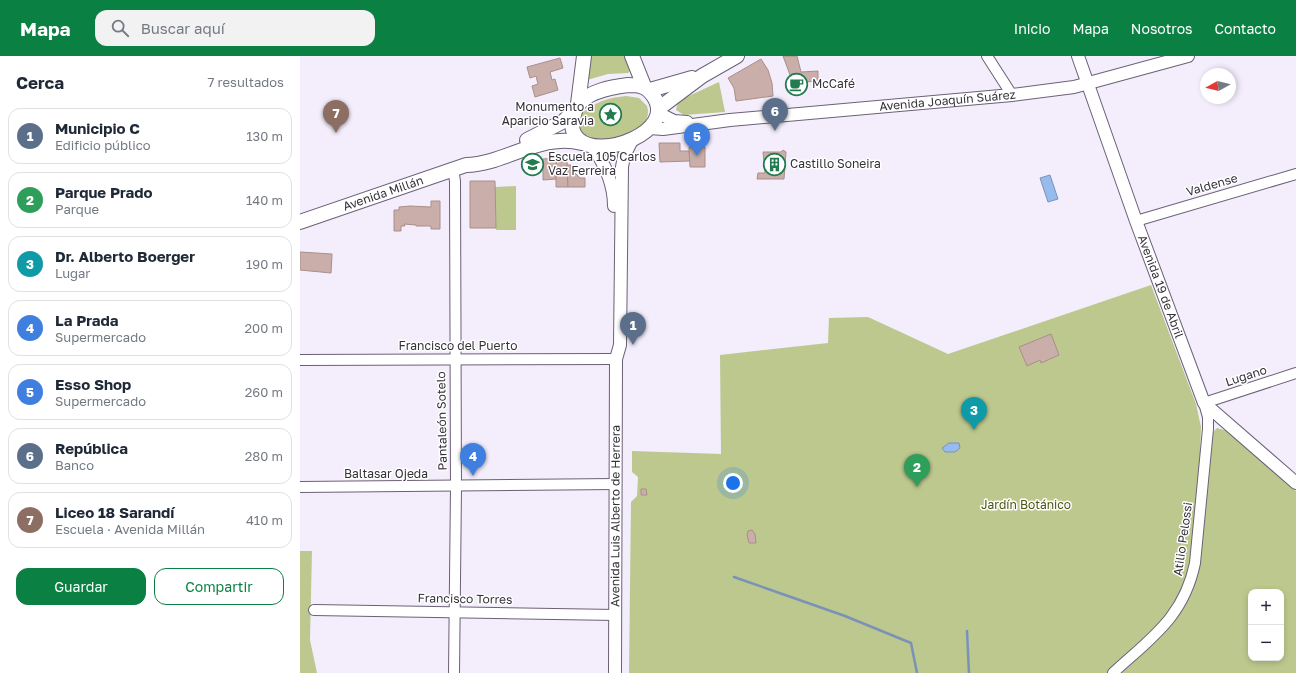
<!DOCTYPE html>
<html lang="es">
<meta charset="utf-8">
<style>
body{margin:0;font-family:"Golos Text",sans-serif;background:#f2f2f3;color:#1f2937}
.controls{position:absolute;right:12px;bottom:12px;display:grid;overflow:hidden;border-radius:8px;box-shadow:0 2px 6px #0003}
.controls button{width:36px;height:36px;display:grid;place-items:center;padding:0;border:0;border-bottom:1px solid #e0e1e3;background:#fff;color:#1f2937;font:20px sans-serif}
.compass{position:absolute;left:900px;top:12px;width:36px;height:36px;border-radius:50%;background:#fff;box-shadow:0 2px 6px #0003;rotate:262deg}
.you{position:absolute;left:433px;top:427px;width:14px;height:14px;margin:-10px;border:3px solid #fff;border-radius:50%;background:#1a73e8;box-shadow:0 0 0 6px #1a73e833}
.badge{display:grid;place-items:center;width:26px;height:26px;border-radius:50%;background:#0b8043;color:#fff;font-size:13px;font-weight:700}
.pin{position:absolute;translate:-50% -33px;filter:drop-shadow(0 1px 2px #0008)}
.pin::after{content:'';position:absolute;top:21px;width:14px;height:12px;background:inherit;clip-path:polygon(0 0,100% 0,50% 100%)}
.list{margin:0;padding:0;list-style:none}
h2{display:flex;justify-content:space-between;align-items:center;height:52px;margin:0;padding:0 16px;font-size:17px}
h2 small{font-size:13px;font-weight:400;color:#747a83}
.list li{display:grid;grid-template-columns:26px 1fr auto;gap:12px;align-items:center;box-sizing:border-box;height:56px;margin:0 8px 8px;padding:0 8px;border:1px solid #e0e1e3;border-radius:12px}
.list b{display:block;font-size:15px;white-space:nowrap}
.list p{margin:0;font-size:13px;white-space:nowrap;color:#747a83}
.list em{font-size:13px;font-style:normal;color:#747a83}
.actions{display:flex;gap:8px;padding:12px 16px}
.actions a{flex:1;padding:9px 0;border:1px solid #0b8043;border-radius:12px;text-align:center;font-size:14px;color:#0b8043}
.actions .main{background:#0b8043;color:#fff}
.icon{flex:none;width:22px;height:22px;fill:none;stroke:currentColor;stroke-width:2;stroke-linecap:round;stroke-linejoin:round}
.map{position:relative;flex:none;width:996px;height:617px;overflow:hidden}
header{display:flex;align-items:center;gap:24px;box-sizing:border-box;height:56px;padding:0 20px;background:#0b8043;color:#fff}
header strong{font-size:19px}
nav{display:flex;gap:22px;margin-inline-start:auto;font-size:14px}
.search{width:280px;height:36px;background:#f2f2f3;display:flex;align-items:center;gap:10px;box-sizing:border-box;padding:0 14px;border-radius:12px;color:#747a83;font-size:15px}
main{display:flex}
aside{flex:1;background:#fff}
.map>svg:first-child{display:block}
</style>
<header>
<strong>Mapa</strong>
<div class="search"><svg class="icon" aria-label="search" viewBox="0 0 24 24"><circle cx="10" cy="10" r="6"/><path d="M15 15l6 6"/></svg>Buscar aquí</div>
<nav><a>Inicio</a><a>Mapa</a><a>Nosotros</a><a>Contacto</a></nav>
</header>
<main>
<aside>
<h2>Cerca<small>7 resultados</small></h2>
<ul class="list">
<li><span class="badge" style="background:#5c6f8a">1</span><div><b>Municipio C</b><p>Edificio público</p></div><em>130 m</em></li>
<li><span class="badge" style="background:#2e9e5b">2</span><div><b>Parque Prado</b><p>Parque</p></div><em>140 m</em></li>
<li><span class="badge" style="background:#0f9aa8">3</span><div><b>Dr. Alberto Boerger</b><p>Lugar</p></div><em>190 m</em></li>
<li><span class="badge" style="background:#3f7fe0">4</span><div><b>La Prada</b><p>Supermercado</p></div><em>200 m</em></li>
<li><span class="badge" style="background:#3f7fe0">5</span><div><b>Esso Shop</b><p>Supermercado</p></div><em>260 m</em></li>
<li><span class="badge" style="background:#5c6f8a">6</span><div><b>República</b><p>Banco</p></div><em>280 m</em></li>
<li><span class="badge" style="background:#8d6e63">7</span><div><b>Liceo 18 Sarandí</b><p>Escuela · Avenida Millán</p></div><em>410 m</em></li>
</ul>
<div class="actions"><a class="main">Guardar</a><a>Compartir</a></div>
</aside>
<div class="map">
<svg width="996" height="617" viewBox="0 0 996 617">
<rect width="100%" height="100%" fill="#f3edfc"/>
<g fill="#bdc88e" fill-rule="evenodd">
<path d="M288,0h38l4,15 -2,2 -20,1 -21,6z"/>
<path d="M419,26l6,30 -41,3 -8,-5 2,-9z"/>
<path d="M326,40l13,2 8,8c7,21 -23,32 -39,34 -8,1 -17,-2 -25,-3l-7,-16c11,-17 30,-23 50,-25z"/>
<path d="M216,130v44h-20l-1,-43z"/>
<path d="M851,229l45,119 5,23 -1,29 -10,108 -5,20 -5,15 -17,23 -56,51h-478l2,-171 6,-6 1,-19 -6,-5v-21l89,3 -1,-99 108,-12 1,-25 39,-1 80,37z"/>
<path d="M917,372l11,3 68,60v182h-174c38,-36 64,-51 76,-106l13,-129 3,-7zM951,536h30v66h-30z"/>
<path d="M0,495h12l-2,89 7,33h-17z"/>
</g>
<g fill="#98bbee" stroke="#7a92b8">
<path d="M750,119l8,24 -10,3 -8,-24z"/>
<path d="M649,387h10l1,5 -5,4h-10l-3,-4z"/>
</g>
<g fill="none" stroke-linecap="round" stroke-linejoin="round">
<g stroke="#7a92b8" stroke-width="2.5">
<path d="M434,521l111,39 66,27 6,30"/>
<path d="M667,575l2,42"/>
</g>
</g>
<g fill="#caaea9" stroke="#aa8e89">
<path d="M483,0h14l4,16 17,-1v10l-25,2z"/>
<path d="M260,2l3,10 -13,4 2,8 3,-1 3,11 -23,7 -3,-11 6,-2 -2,-8 -6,2 -3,-11z"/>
<path d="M461,3l7,11 4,13 1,13 -37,5 -2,-13 -6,-10z"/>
<path d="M359,87h21v8h9l1,10 -30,1z"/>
<path d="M389,91h16v20h-15z"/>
<path d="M483,94l3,2 -2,27h-27l1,-6h7l-2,-21h18z"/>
<path d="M256,102v21l-13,1v-21z"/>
<path d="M256,105h11l1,26h-12z"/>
<path d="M267,109h4v4l9,9h5v9h-17z"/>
<path d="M170,125h25l1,47h-26z"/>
<path d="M131,145h9v28h-9v-3h-15v-1l-12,-1 1,2h-4v5h-7v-21h5v-3l11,-1 21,1z"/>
<path d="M0,196l32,2 -1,19 -31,-3z"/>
<path d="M751,278l8,21 -18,8 -1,-3 -13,6 -8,-19z"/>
<path d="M341,433h5l1,6h-6z"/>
<path d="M452,474l3,4 1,9h-7l-2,-8 1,-4z"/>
</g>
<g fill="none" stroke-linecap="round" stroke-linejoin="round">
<defs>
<g id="minor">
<path d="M687,0l25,39"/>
<path d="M153,113l2,12 1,306 -2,186"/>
<path d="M836,165l160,-47"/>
<path d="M0,304l316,-1"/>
<path d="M0,431l316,-3"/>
<path d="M14,554l302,5"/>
<path d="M813,617c38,-35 71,-56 82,-110l13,-134v-12l-4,-14 92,-30"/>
</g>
<g id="tertiary">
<path id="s1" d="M778,0l58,165 68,182 92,80"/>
<path d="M358,57l16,8 13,1"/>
<path id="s2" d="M350,72l13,1 67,-9 282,-25 62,-8 114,-31"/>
<path d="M292,90c13,18 22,37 22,60"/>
<path id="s3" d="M315,617l1,-314 4,-14 2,-178 2,-11 8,-16"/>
</g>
<g id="secondary">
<path d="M332,0l12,30"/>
<path d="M328,29c12,0 19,1 26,12 23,34 -54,64 -76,42 -5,-5 -7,-13 -5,-20 1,-5 2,-10 5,-14 10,-14 34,-18 50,-20z"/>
<path d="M350,34l42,-12"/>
<path d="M278,48l6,-48"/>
<path d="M358,53l44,-33 35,-20"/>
<path d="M227,84l37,-19 11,-11"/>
<path id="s4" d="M0,166l166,-57c40,-1 75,-33 116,-22"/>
</g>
</defs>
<use href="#minor" stroke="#6b6176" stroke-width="12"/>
<use href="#tertiary" stroke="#6b6176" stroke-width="14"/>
<use href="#secondary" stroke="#6b6176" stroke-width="16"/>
<use href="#minor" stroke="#fff" stroke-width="10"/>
<use href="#tertiary" stroke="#fff" stroke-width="12"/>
<use href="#secondary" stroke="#fff" stroke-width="14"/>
</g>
<defs>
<symbol id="cafe-ring" viewBox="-11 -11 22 22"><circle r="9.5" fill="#fff" stroke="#247b4f" stroke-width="1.5"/><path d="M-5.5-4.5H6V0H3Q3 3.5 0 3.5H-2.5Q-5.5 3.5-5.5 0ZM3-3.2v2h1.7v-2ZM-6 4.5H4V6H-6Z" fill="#247b4f"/></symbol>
<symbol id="sight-ring" viewBox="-11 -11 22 22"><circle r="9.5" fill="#fff" stroke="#247b4f" stroke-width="1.5"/><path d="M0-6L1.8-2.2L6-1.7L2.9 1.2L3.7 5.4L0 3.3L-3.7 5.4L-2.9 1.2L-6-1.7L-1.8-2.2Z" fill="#247b4f"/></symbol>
<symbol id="school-ring" viewBox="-11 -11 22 22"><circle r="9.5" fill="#fff" stroke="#247b4f" stroke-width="1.5"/><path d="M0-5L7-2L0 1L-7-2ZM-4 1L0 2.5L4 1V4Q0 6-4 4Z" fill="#247b4f"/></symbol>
<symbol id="building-ring" viewBox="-11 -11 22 22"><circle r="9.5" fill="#fff" stroke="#247b4f" stroke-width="1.5"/><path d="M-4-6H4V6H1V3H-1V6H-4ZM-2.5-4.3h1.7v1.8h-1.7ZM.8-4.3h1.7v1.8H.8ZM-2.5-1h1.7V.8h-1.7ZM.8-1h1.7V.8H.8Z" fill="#247b4f"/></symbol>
</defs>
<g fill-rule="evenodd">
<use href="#cafe-ring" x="484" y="16" width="25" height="25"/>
<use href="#sight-ring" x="298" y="46" width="25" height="25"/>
<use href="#school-ring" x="220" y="96" width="25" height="25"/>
<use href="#building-ring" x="462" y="96" width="25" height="25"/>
</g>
<g text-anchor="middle" stroke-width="3" stroke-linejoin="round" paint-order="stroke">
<g font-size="12" fill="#35313a" stroke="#fff" text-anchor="start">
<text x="512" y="32">McCafé</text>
<text x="294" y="55" text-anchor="end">Monumento a<tspan x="294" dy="14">Aparicio Saravia</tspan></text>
<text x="248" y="105">Escuela 105 Carlos<tspan x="248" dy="14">Vaz Ferreira</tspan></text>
<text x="490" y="112">Castillo Soneira</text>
</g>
<g font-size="12" fill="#35313a" stroke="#fff">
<text dy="4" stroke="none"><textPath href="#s2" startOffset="299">Avenida Joaquín Suárez</textPath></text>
<text transform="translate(912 129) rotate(-16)" y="4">Valdense</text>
<text dy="4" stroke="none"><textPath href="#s4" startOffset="88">Avenida Millán</textPath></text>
<text dy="4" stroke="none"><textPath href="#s1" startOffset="245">Avenida 19 de Abril</textPath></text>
<text x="158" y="294">Francisco del Puerto</text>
<text transform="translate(946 320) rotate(-18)" y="4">Lugano</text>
<text transform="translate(142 365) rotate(-91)" y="4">Pantaleón Sotelo</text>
<text x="86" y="422">Baltasar Ojeda</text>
<text dy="4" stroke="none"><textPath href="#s3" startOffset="157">Avenida Luis Alberto de Herrera</textPath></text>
<text transform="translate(883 483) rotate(-82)" y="4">Atilio Pelossi</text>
<text transform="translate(165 543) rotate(1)" y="4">Francisco Torres</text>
</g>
<g font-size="12" fill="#4d5611" stroke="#fff">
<text x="726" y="453">Jardín Botánico</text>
</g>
</g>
</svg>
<div class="controls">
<button>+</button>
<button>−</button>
</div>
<svg class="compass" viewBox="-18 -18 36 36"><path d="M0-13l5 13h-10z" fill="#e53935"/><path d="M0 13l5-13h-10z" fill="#747a83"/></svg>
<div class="you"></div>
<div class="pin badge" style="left:333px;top:289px;background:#5c6f8a">1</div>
<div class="pin badge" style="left:617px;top:431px;background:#2e9e5b">2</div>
<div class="pin badge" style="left:674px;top:374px;background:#0f9aa8">3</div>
<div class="pin badge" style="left:173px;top:420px;background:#3f7fe0">4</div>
<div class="pin badge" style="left:397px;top:100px;background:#3f7fe0">5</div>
<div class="pin badge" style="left:475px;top:75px;background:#5c6f8a">6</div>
<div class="pin badge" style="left:36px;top:77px;background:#8d6e63">7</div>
</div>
</main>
